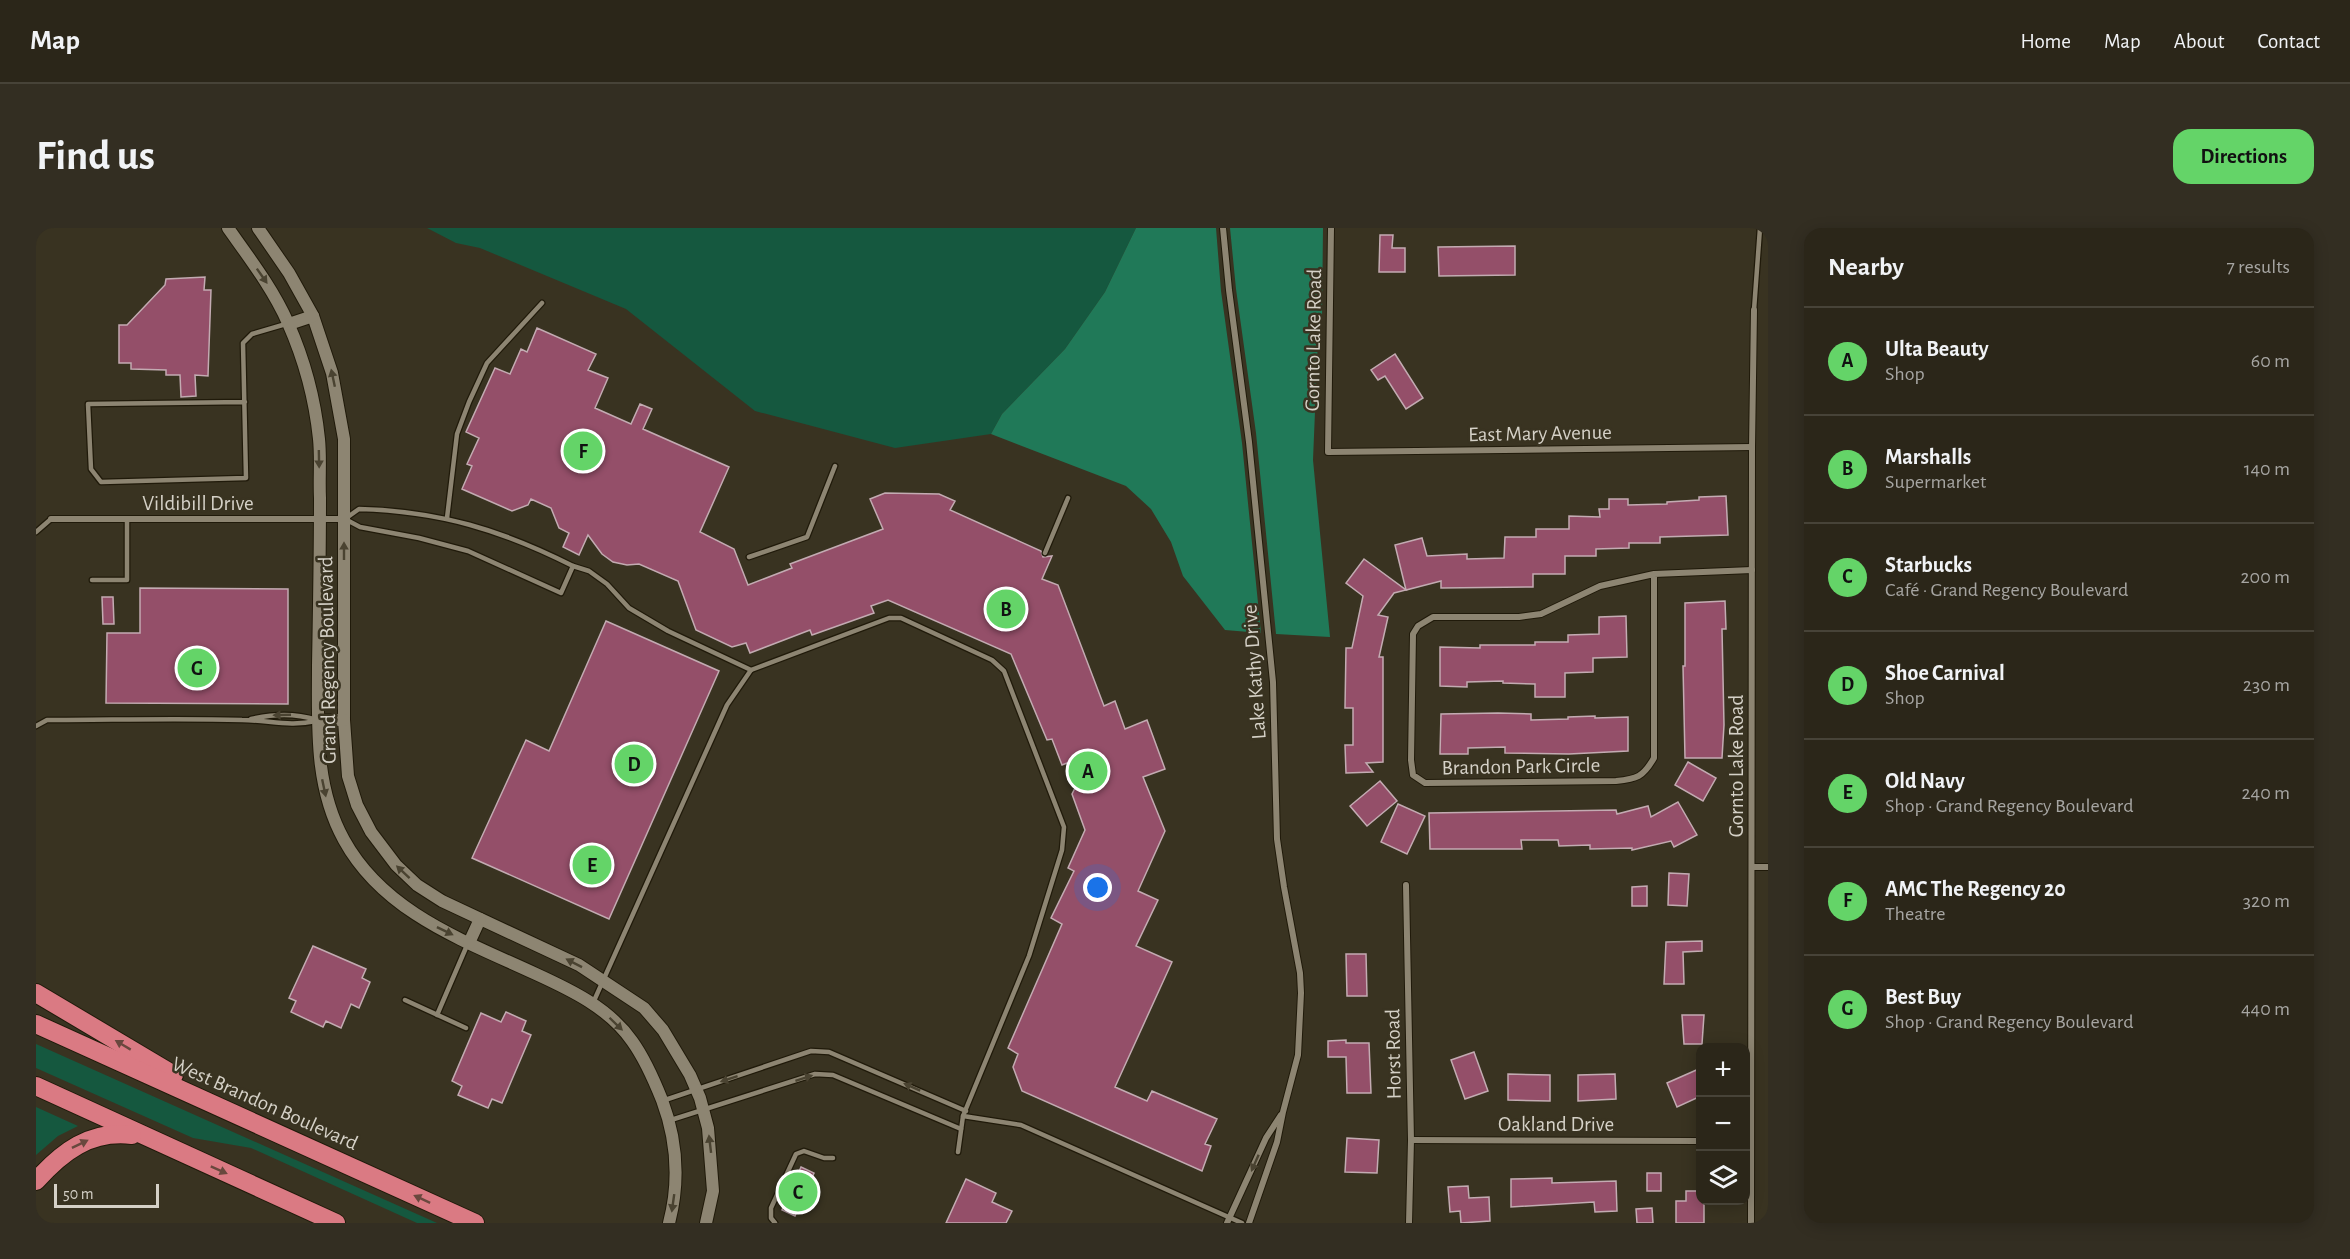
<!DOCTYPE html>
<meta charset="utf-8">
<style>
body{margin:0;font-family:"Alegreya Sans",sans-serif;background:#332e22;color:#f1f3f6}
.controls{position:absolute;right:18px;bottom:18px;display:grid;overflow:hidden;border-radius:12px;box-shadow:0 3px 15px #0003}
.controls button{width:54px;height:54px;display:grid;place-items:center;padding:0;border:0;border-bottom:2px solid #474338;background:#2b2619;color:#f1f3f6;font:30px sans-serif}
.scale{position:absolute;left:18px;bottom:15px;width:105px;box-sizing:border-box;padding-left:6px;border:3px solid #d5d1c7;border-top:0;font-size:16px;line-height:21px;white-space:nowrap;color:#d5d1c7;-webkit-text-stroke:4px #393321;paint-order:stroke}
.you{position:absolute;left:1062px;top:660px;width:21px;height:21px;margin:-15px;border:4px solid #fff;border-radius:50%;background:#1a73e8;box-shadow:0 0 0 9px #1a73e833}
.badge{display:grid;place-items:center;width:39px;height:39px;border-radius:50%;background:#64d468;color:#111;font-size:20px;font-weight:700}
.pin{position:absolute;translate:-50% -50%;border:3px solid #fff;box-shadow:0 2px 6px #0006}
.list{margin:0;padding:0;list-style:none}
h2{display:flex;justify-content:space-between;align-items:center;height:78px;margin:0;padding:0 24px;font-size:26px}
h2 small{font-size:20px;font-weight:400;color:#a6a5a2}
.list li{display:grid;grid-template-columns:39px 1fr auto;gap:18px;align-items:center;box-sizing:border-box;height:108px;padding:0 24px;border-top:2px solid #474338}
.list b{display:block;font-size:22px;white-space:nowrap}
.list p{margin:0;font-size:20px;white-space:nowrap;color:#a6a5a2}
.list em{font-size:20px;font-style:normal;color:#a6a5a2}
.icon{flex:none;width:33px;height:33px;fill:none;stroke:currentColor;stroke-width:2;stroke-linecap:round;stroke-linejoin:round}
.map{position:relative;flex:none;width:1732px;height:995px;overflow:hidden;border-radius:18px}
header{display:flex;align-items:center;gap:36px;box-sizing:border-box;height:84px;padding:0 30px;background:#2b2619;border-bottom:2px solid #474338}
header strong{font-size:28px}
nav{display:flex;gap:33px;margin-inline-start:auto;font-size:21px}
.intro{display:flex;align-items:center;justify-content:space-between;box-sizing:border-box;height:144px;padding:0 36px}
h1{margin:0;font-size:42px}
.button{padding:15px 27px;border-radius:18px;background:#64d468;color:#111;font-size:21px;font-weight:700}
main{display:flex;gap:36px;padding:0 36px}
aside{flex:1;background:#2b2619;border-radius:18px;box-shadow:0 3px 15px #0003}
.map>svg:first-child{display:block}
</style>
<header>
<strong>Map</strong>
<nav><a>Home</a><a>Map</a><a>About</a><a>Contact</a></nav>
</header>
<div class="intro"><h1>Find us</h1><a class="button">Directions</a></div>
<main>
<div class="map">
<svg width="1732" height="995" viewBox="0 0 1732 995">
<rect width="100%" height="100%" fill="#393321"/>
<g fill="#15583f">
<path d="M391,0h709l-31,64 -40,57 -63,65 -11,20 -96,14 -140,-37 -129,-102 -146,-61 -24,-5z"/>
<path d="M0,816l401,179h-20l-166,-75 -58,-10 -157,-70z"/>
<path d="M0,879l42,19 -20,10 -22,19z"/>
</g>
<g fill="#207958">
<path d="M1100,0h80l5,63 21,152 19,190 -36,-3 -42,-54 -12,-34 -20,-33 -25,-23 -135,-52 11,-20 63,-65 40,-57z"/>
<path d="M1194,0h93l-1,91 -4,20 -5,121 17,177 -54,-3 -20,-201 -20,-144z"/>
</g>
<g fill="#944f69" stroke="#c3abb2" stroke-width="1.5">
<path d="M1344,7h13l-1,13h13v24h-26z"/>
<path d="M1479,18v29l-76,1 -1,-29z"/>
<path d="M169,49l-1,13h7l-3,86 -13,-1 1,21 -15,1 -1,-22h-14v-5l-35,-1v-6h-12v-38h8l38,-40 1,-6z"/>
<path d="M501,100l59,26 -8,16 20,8 -13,30 36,16 9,-20 12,5 -9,20 86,38 -29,65 34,17 14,36 44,-17 -2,-4 93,-35 -13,-30 15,-6 54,1 16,7 -5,9 91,41 2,6 9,-1 -10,23 16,6 46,121 11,-5 10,28 22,-9 18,49 -22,8 22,54 -27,60 20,9 -22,46 36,16 -57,125 32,14 5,-10 65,28 -12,25 6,2 -9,25 -180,-80 -9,-24 5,-13 -10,-6 54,-124 -11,-6 23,-47 -6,-3 17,-38 -13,-36 4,-8 -9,-23 -5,2 -10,-26 -5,1 -36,-86 -123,-54 -17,6 3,7 -62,22 -2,-5 -60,23 -4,-10 -14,4 -36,-17 -18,-49 -39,-17 -12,1 -14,-3 -11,-8 -14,-19 -9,20 -16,-8 6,-14 -10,-5 -8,-20 -20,-9 -3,6 -16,6 -50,-22 10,-23 -5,-2 12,-26 -13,-6 29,-64 15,6 11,-25 6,3z"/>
<path d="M1359,126l28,44 -17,11 -21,-33 -7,4 -7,-10z"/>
<path d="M1690,268l2,39 -68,2v6h-31v5l-33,1v7h-31v18h-32v13l-92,1v-7l-35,9 -11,-45 27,-7 5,18 40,-2v5l37,-1 1,-21h31v-8h33v-13l31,1 -1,-8h10v-10h19v6l39,-1v-2l32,-2v-3z"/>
<path d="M1328,331l42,31 -12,3 -16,22 10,2 -9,40h4v105l-17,1 7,9 -27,1 -1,-28h8v-37h-8l1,-60h6l11,-52 -17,-13z"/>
<path d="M104,360l148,1v115l-182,-1 1,-70h33z"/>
<path d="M66,369h11l1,27h-11z"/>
<path d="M1689,373l1,28h-4l2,96 -2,33h-37l-2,-92h2v-63z"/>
<path d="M1590,388l1,41 -34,1v14l-28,1v24h-30v-13l-32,-1v-2l-36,1v5l-27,-1v-39l40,1v-3h55v-3h33v-7l31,-1v-17z"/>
<path d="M570,393l113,50 -110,248 -137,-61 54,-118 23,11z"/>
<path d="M1462,485l33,1v6l37,-1v-2l27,-1v2l33,-1v34l-59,3 -64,-1v-6l-37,1v6h-28l1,-40z"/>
<path d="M1652,534l28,16 -13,23 -28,-16z"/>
<path d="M1344,553l17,20 -30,25 -17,-20z"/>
<path d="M1642,574l19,33 -23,12 -3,-6 -39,9v-2l-42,1v-4l-31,1 -1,-6h-37l1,9h-92l-1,-36 187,-3 1,4 31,-8 3,11z"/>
<path d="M1362,576l27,12 -18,38 -26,-12z"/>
<path d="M1633,645l20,1 -2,32 -19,-1z"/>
<path d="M1611,658v20h-15v-19z"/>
<path d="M1666,713v10l-19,1 1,32h-20l2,-42z"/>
<path d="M277,718l53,23 -4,9 8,4 -11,26 -8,-4 -10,24 -15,-7 -3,6 -32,-15 5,-11 -7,-3z"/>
<path d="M1310,726h20l1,42h-20z"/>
<path d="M470,784l20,9 -4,10 9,4 -29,68 -10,-4 -4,9 -30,-13 4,-9 -10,-5 29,-68 20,9z"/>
<path d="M1646,787h22l-2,29h-18z"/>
<path d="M1310,812v3h23l2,50h-24l-1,-36h-18v-16z"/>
<path d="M1438,824l14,39 -23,8 -14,-39z"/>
<path d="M1665,840v28l-24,11 -10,-24z"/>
<path d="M1472,846l42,1v26l-42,-1z"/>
<path d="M1579,846l1,25 -38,2v-26z"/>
<path d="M1311,910l32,2 -2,33 -32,-1z"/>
<path d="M765,939l13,6 -19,43 -13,-6z"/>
<rect x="1611" y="945" width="14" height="18"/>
<path d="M1516,950v5l64,-2 1,30 -22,1 -1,-10 -83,5v-28z"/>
<path d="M930,951l30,14 -4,9 20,9 -6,12h-60z"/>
<path d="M1432,958l1,12 20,-1 1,24 -29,2 -1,-12 -10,1 -2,-25z"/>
<path d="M1650,963h15v9h3v23h-28v-22h10z"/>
<path d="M1616,980l1,15h-16l-1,-14z"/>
</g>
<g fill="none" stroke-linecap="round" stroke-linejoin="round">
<defs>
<g id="lane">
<path d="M1718,82l6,-82"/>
<path d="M209,174l-157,2 3,65 10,13 145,-4 -3,-135 9,-9 34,-10"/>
<path d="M323,281c80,2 143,21 214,57l-12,27 -93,-42 -49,-13 -59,-11 -15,-8z"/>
<path d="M411,290l10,-84 12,-32 18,-39 55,-60"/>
<path d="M0,304l15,-13"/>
<path d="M1009,325l23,-55"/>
<path d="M713,329l58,-20 28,-71"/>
<path d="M537,338l16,5 18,13 22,24 39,23 83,39"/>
<path d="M56,352h35v-61"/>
<path d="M215,491c23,-5 43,-6 66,1"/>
<path d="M0,498l11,-6c65,0 130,-2 195,0 26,0 48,7 74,1"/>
<path d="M369,772l61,28"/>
<path d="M557,775l134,-298 24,-35 138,-52h12l91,42 12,11 60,156 -2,23 -33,106 -66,160 -5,36"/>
<path d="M401,787l31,-72"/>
<path d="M629,872l146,-49 18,1 137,59"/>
<path d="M927,888l58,9 221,98"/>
<path d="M635,892l144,-46 18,1 128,54"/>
<path d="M739,995l-4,-5v-10l25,-54 8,-3 20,7h9"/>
</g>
<g id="street">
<path d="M1187,0l6,62 20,152 24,240 4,157 7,48 16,86 1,20 -3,62 -15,57 -6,30 -28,81"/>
<path d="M1295,0l-3,224 424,-5"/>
<path d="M15,291h293"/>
<path d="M1618,346v184c-11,19 -17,21 -38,23l-191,2 -12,-8 -2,-15 2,-126 5,-8 15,-9h86l22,-3 59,-28 54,-12 98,-4"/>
<path d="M1716,639h16"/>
<path d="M1370,657l5,255 -2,83"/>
<path d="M1375,912l289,1"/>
<path d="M1191,995l39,-85 15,-23"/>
<path d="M1715,995l1,-776 2,-137"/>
</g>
<g id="secondary">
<path d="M192,0c22,31 45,61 60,95 16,36 27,77 31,116 2,19 0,40 1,59 0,56 -1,112 -2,167 0,60 -4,121 26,175 40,73 121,101 192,134 35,16 73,34 96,67 13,18 22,39 30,59 15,40 18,81 7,123"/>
<path d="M222,0l31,45 24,43 19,57 12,66v281l4,56 9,29 14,27 25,33 21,20 25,16 137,64 65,43 19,22 27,45 10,23 8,30 5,63 -7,32"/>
<path d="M253,96l24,-8"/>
<path d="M282,492h26"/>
<path d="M433,715l11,-24"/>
</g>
<g id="highway">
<path d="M0,765l138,82"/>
<path d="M0,796l439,199"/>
<path d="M0,858l300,137"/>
<path d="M0,953c26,-29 54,-51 96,-46"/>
</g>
</defs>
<use href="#lane" stroke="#201a0a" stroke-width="7"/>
<use href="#street" stroke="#201a0a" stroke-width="8"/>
<use href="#secondary" stroke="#201a0a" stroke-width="14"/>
<use href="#highway" stroke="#201a0a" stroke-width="20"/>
<use href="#lane" stroke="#8d8572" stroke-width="4.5"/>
<use href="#street" stroke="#8d8572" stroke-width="6"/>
<use href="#secondary" stroke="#8d8572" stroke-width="12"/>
<use href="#highway" stroke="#da7a83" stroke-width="18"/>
</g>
<defs><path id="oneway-solid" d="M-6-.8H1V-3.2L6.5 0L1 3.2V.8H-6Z" transform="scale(1.5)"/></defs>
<g fill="#4a4331">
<use href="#oneway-solid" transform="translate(226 48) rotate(55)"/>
<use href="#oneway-solid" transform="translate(297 150) rotate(-102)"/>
<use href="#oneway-solid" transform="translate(283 231) rotate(89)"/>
<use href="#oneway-solid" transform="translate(308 323) rotate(-90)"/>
<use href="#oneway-solid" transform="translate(246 487) rotate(178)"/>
<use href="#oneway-solid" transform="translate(288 560) rotate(78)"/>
<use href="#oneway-solid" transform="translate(367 644) rotate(-137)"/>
<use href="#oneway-solid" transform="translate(409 703) rotate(26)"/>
<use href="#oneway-solid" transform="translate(538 735) rotate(-153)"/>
<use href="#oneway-solid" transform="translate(580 796) rotate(44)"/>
<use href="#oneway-solid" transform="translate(768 850) rotate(-18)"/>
<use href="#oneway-solid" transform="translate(693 851) rotate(162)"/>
<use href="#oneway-solid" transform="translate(876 859) rotate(-156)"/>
<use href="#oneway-solid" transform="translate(674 916) rotate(-97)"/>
<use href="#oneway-solid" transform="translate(1219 935) rotate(114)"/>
<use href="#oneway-solid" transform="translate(637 975) rotate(98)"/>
</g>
<g fill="#69483e">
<use href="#oneway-solid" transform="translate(87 817) rotate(-149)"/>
<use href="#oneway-solid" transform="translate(44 916) rotate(-26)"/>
<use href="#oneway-solid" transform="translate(183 942) rotate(24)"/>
<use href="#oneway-solid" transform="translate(386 971) rotate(-155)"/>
</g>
<g text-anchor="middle" stroke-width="5" stroke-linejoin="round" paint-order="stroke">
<g font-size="21" fill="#d5d1c7" stroke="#393321">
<text transform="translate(1277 112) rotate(-89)" y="7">Gornto Lake Road</text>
<text transform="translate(1504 205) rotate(-1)" y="7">East Mary Avenue</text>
<text x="162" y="282">Vildibill Drive</text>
<text transform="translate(291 432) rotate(-91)" y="7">Grand Regency Boulevard</text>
<text transform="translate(1218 444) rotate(-94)" y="7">Lake Kathy Drive</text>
<text transform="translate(1485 538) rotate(-1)" y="7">Brandon Park Circle</text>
<text transform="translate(1700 538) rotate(-90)" y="7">Gornto Lake Road</text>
<text transform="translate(1357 826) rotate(-91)" y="7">Horst Road</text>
<text transform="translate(229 875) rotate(24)" y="7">West Brandon Boulevard</text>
<text x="1520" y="903">Oakland Drive</text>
</g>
</g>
</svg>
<div class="controls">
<button>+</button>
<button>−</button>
<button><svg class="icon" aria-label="layers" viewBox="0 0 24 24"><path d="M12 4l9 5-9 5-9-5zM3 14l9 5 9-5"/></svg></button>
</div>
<div class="scale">50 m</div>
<div class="you"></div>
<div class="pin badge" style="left:1052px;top:543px">A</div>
<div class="pin badge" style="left:970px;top:381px">B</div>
<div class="pin badge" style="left:762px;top:964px">C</div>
<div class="pin badge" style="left:598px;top:536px">D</div>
<div class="pin badge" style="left:556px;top:637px">E</div>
<div class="pin badge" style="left:547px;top:223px">F</div>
<div class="pin badge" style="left:161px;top:440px">G</div>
</div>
<aside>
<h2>Nearby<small>7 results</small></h2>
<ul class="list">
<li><span class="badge">A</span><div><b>Ulta Beauty</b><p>Shop</p></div><em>60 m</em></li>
<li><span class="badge">B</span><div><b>Marshalls</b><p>Supermarket</p></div><em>140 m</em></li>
<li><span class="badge">C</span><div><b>Starbucks</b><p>Café · Grand Regency Boulevard</p></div><em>200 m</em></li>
<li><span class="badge">D</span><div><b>Shoe Carnival</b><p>Shop</p></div><em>230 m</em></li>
<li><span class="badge">E</span><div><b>Old Navy</b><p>Shop · Grand Regency Boulevard</p></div><em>240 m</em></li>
<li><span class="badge">F</span><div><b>AMC The Regency 20</b><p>Theatre</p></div><em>320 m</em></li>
<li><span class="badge">G</span><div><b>Best Buy</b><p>Shop · Grand Regency Boulevard</p></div><em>440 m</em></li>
</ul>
</aside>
</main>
